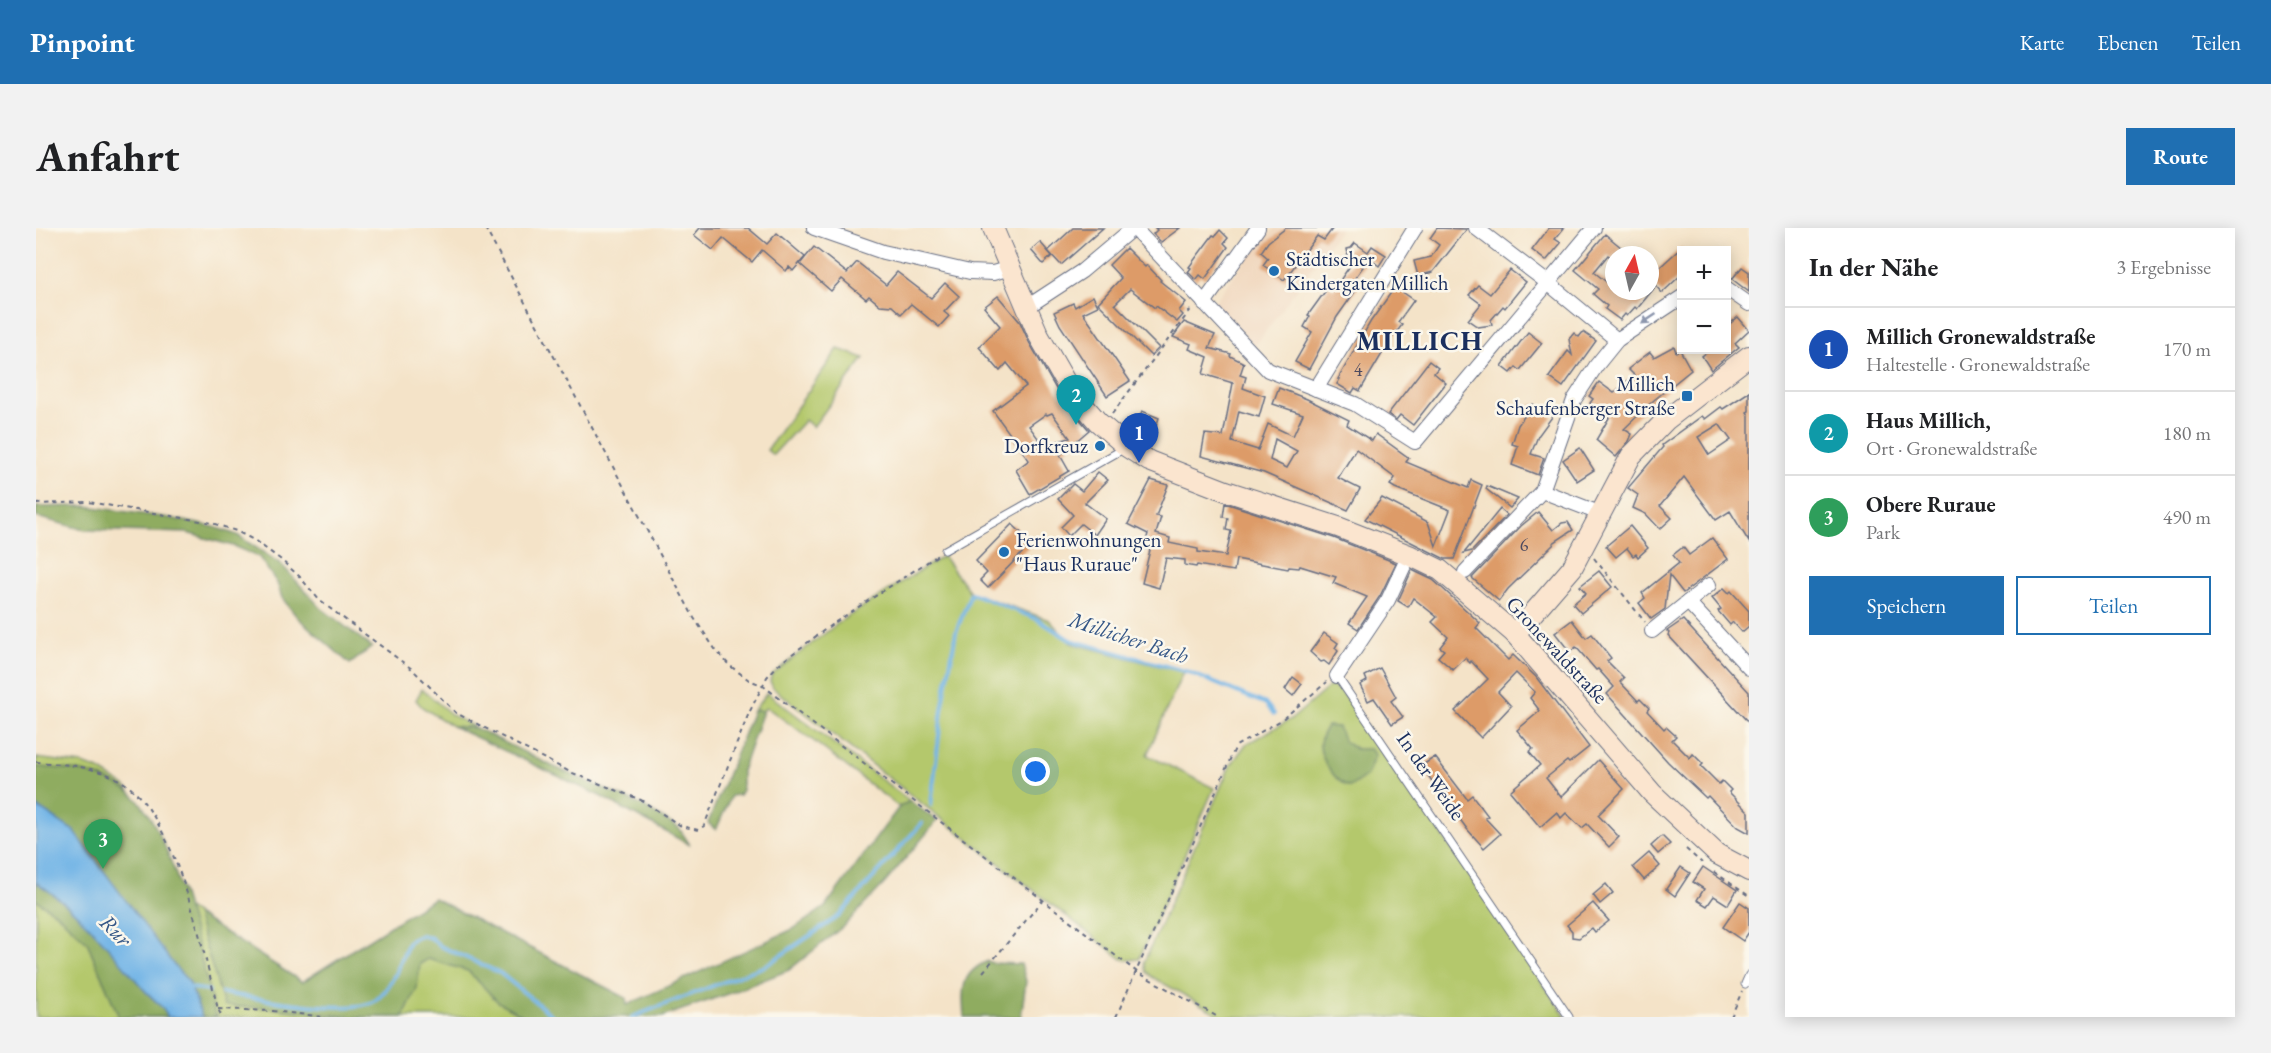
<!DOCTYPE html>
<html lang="de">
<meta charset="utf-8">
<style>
body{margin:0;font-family:"EB Garamond",serif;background:#f2f2f2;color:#202124}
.controls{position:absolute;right:18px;top:18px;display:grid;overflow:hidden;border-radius:0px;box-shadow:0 3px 15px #0003}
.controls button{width:54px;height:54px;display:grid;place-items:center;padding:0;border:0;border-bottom:2px solid #e0e0e0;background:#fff;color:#202124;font:30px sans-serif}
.compass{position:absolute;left:1569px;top:18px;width:54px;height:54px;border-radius:50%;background:#fff;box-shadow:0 3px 15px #0003;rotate:8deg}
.you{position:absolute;left:1000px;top:544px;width:21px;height:21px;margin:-15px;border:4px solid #fff;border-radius:50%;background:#1a73e8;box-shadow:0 0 0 9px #1a73e833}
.badge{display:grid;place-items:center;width:39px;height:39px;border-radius:50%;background:#1f6fb2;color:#fff;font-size:20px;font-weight:700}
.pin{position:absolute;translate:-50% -50px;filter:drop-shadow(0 2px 3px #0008)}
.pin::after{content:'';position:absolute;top:32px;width:21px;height:18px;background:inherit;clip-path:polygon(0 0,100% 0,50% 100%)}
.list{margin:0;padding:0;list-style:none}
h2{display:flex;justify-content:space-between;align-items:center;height:78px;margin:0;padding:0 24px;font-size:26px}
h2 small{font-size:20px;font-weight:400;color:#757577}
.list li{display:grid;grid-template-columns:39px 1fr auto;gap:18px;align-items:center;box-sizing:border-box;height:84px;padding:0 24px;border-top:2px solid #e0e0e0}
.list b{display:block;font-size:22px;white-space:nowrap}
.list p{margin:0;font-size:20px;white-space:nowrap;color:#757577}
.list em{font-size:20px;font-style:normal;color:#757577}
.actions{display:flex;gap:12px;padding:18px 24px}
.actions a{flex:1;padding:14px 0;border:2px solid #1f6fb2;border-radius:0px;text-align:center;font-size:21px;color:#1f6fb2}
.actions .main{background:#1f6fb2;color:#fff}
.map{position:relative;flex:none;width:1713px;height:789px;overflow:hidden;border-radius:0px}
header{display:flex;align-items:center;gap:36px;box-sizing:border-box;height:84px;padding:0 30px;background:#1f6fb2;color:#fff}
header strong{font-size:28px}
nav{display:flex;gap:33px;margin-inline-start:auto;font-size:21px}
.intro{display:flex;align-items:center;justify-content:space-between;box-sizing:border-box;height:144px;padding:0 36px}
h1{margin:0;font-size:42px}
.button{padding:15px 27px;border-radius:0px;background:#1f6fb2;color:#fff;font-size:21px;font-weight:700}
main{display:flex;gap:36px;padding:0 36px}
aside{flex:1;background:#fff;border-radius:0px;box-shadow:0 3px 15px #0003}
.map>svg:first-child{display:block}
</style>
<header>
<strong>Pinpoint</strong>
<nav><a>Karte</a><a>Ebenen</a><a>Teilen</a></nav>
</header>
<div class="intro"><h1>Anfahrt</h1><a class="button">Route</a></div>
<main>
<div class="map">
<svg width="1713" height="789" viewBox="0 0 1713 789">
<rect width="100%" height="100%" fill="#fbf7ec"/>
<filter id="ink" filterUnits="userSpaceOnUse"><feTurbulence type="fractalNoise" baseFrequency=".0167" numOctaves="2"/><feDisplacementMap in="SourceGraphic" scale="12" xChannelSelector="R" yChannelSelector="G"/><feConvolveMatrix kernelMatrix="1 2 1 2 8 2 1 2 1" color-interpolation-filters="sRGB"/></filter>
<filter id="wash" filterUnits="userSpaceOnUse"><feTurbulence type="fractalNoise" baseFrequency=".008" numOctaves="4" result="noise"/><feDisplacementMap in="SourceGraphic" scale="24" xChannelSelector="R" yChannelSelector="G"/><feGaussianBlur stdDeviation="1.35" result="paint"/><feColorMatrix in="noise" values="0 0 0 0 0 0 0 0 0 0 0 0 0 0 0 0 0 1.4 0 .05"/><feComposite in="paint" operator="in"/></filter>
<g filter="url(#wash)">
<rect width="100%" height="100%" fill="#f4e3c8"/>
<path fill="#f0d6bc" d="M1239,0h66l-86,118 -41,-43 49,-67 4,2z"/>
<g fill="#b4c86c" stroke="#687c65" stroke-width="1.5">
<path d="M802,121l26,9 -51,69 -8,-7 -32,35 -6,-5z"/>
<path d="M907,328l27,36 79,28 22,23 112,29 -36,83 67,33 -75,171 -11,1 -6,-1 -349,-271 -3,-7 2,-6 12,-10 58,-45z"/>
<path d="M1294,458l11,4 4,6 98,140 123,181h-343l-71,-40 -6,-6 -2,-9 86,-196 16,-22 47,-26z"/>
<path d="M386,461l30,26 24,13 -24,-2 -30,-19 -6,-7z"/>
<path d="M731,465l143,108 -11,6 -88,-68 -45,-32 -3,4h-10z"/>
<path d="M0,530l46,6 15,5 28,17 16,19 41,100 120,77 132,-84 192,100 -12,19h-578z"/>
</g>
<g fill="#8fac60" stroke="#556e5f" stroke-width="1.5">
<path d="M50,278l84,12 44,9 23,8 44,29 40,44 51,39 -22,17 -53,-47 -15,-19 -5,-15 -18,-26 -26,-11 -46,-13 -102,-3 -49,-13v-10z"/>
<path d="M721,482l6,1 -21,60v19l-3,5 -8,1 -15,34 -8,-7 45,-112z"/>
<path d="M416,498l24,2 76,38 87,38 40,24 11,17 -90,-49z"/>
<path d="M1291,498l11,1 6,14 4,3 8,5h14l5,6 -8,20 -17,12c-14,-4 -30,-28 -30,-42 0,-8 3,-12 7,-19z"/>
<path d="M0,539c33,1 64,5 92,24 42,29 74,169 86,220l3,6h-15l-13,-35 -13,-14 -102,-136 -38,-26z"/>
<path d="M874,573l27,20 -52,62 -40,42 -56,45 -56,22 -71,25h-137l-27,-15 -30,-31 -40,-12 -8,5 -3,24 -14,29h-52l-83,-9 -44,-2 -28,-92 106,68 132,-84 192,100 1,7 166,-76 32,-22 74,-100z"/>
<path d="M0,654c43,27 73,66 105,104 9,12 21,17 27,31h-49l-32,-75 -31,-29 -20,-13z"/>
<path d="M952,733l4,2 29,1 5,17 -5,36h-57c-2,-27 -4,-44 24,-56z"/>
</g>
<path fill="#71b4e6" stroke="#4672a2" stroke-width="1.5" d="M0,578l38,25 102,137 13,14 13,35h-34c-6,-14 -18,-19 -27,-31 -32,-38 -62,-76 -105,-104z"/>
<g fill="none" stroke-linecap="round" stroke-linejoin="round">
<g stroke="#71b4e6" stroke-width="4">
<path d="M895,577l11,-95 14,-78 15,-39 66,26 33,21 118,32 78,32 8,10"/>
<path d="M150,759l23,4"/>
<path d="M186,765c29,4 132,24 154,7 18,-15 24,-38 33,-59l12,-6 10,3 9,8 60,27 54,44"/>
<path d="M596,789l133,-51 74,-50 83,-93"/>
</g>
</g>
<g id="blocks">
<g fill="#dd9b67" fill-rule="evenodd">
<path d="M664,0h48l19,16 10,-11 28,24 -12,14 -4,-4 -3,4 -24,-21 -10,12 -29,-24 -10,12 -19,-15z"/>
<path d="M1037,0h30l-42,37 -13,-14z"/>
<path d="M1119,0h25l-19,14 -8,-8 4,-4z"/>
<path d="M1250,0h47l-9,12 -7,-4 -33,44 -21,-15 5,-7 -7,-6 7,-10z"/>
<path d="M1401,0l30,1 -34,43 -15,4 -4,-15 17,-4 8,-12 -9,-7z"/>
<path d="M1513,0h15l-9,11 6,4 -15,18 -14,-11z"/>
<path d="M1184,2l8,8 -4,5 4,4 -23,32 -5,-4 -4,5 -8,-8 3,-4 -2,-1 24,-32 2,1z"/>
<path d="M1569,6l17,14 -6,7h-2l-1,4 -5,-4 -14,17 20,16v3h36v-15l32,-29v27l-20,19 -6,-7 -19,23 -2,-2 -8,9 -2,-2 -5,6 -15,-11 2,-3 -14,-12 5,-5 -23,-19z"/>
<path d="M1004,14l12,14 -9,8 -12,-14z"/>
<path d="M1319,15l13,9 4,-6 14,9 -7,11 -10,-8 -14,20 6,5 -24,34 -28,52 -14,-7 17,-30 -8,-5 6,-11 -2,-1 21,-29 5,3 18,-26 -7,-4 3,-5 -1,-5 4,-1z"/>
<path d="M778,19l33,26 10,-11 29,23 11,-13 34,26 14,-15 14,13 -15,16 5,4 -10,11 -28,-23 -10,10 -9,-8 -12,-1 -11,-9 -3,3 -24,-20 -11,12 -31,-27z"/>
<path d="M1090,20l19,19 2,-2 14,15 -1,1 26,21 -7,9 4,4 -6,7 -21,-16 -1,2 -25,-19 -15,15 44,44 -8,8 -53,-53 23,-25 -12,-13z"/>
<path d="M1706,39l7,5v20l-17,-13z"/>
<path d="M1474,42l16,12 -21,26 -2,-2 -12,14 1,5 -14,2 -10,-7 13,-16 -12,-9 9,-10 12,9z"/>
<path d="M1359,59l19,13 -16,22 4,3 -6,8 -1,-1 -35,59 -5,-3 -3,5 -15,-9 3,-5h-2l33,-58z"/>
<path d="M962,68l22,26 9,20 31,54 29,34 -29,25 9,16 -39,23 -14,-24 13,-10 -36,-49 33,-25 -19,-23 -7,8 -21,-24 21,-21 -16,-19zM1016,185l18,25 -27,7 -14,-19 17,-12 1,1z"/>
<path d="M1057,68l5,10 -15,7 47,68 -23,15 -47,-71 -6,-13 19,-9 2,4z"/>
<path d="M1702,89l11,13 -14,13 4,4 -28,23 -9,-14 8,-6h16v-23z"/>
<path d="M1148,94l31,13 -6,13 22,6 -1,2 14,7 -4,12 6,2 -3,11 22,8 -6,21 -20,-6 -7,31 26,8 10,-26 25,12 10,-22 -30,-10 6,-16 28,11 42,21 -2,5 25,16 4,-7 33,24 -3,4 62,26 3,-8 11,5 -28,74h-9l-80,-40 17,-21 46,24 8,24 14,-36 -55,-22 -5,-3 5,-7 -39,-29 -18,29 22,11 -12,21 -84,-37 -63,-17 4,-22 18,2 10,-53 -30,-9 5,-17 -19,-8 2,-5 -18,-7zM1239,211l22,12 -10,17 -17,-8z"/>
<path d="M1492,104l14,11 -22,27 -4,-3 -5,6 -9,-7z"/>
<path d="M1547,104l13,9 -33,46 -14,-10 19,-26 4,4 -3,-16 5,-6 5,4z"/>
<path d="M1638,118l2,6 4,-2 11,20 -37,30 -30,29 8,5 -3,7 -13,16 -20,-17 13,-22 -19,-15 3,-4 -4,-3 10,-14 15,11 20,-18 -6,-6 22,-17 4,5z"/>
<path d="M1393,133l9,7 -4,5 12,10 -33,42 -13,-10 -4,5 -8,-6z"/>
<path d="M1713,164v19l-2,1 2,3v127l-19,-31 -14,9 -32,-43 -24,29 12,12 -12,11 -14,-15 -13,-6 5,-13 -10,-7 35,-41 -1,-2 40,-29 3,3 16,-12 2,2zM1683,196l12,16 -22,15 -11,-18z"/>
<path d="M1497,176l19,13 -14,19 -7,18 13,4 -6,17 -26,-10 6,-19 -6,-2 6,-19z"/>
<path d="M1106,183l17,7 -7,20 -3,-1 -1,2 -16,-6z"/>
<path d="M1544,220l14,22 -17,11 -14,-21z"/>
<path d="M1062,244l10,8 -23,23 21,16 -11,16 -14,-11 -12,12 -8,-9 12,-12 -15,-16 15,-15 9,7z"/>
<path d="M1115,252l17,5 -12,31 5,1 -5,17 14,4 -1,5 29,6v3l28,4 5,-25 -5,-1 2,-12 -5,-1 2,-14 109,35 62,25 -16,33 -22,33 -9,-6 18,-26 -34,-14 3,-6 -36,-11 -1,2 -10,-1 -1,2 -52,-10 -2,12 -37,-6 -1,2 -11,-2v-5l-19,-2 -7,30 -17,-5 8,-33 -6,-2 4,-14 -20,-10z"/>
<path d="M1451,258l31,13 -8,9 -24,-19z"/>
<path d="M1464,281l7,6 -35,36 -8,2z"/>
<path d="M1502,284l15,18 9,-7 6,-1 5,8 -20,13 1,1 -46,45 -9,12 -27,-23 49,-52z"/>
<path d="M976,296l20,19 -44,45 -8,-8 7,-7 -11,-12z"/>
<path d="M1594,298l18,22 -10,9 -2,-3 -3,2 -6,-8 -11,9 -10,-11z"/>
<path d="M1676,310l16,21 -45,34 -14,-18 -4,34 -14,10 -12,-16 6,-5 -3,-5 37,-30 -6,-8 10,-8 6,8z"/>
<path d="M1376,342l21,10 8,7 39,36 -4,5 32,32 5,-5 23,22 53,70 -20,16 -2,-2 -21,17 15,19 37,-37 26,29 -26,26 21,22 -10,10 -22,-23 -5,4 -16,-15 -5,5 -4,-6 -17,15 -30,-36 30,-26 -11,-13 4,-3 -16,-19 23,-19 -10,-13 5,-6 -19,-19 -18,19 13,14 -30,32 -26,-27 33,-32 -17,-18 -1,2 -5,-5 -12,12 -15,-13 6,-7 -4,-3 8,-10 -16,-15 5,-5 -24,-19 -5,9 -10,-6z"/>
<path d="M1563,343l13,16 -31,26 -8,-9 13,-11 -6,-7z"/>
<path d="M1688,360l5,5 2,-2 18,20v15l-7,6 -9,-10 -3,3 -12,-14 3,-2 -9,-11z"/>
<path d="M1536,392l14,18 6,-4 19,24 -4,3 17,17 -4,4 18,19 2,-2 9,9 -2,3 17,18 2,-2 10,9 -4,4 18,18 3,-4 10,10 -2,2 18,18 3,-3 9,9 -2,2 20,20v21l-11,-6 -30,-31 -2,2 -38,-36 -61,-68 7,-7 -16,-18 -2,1 -20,-23 -6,5 -15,-19z"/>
<path d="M1647,392l66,72v31l-81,-88 1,-2 -2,-2z"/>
<path d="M1288,405l14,10 -3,5 3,3 -9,14 -5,-4 -3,1 -11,-10z"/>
<path d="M1344,440l16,29 -5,4 12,16 -11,7 -18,-26 -6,3 -8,-16 7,-4 -2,-5z"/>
<path d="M1257,449l9,7 -9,12 -8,-7z"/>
<path d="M1399,529l32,42 5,-4 16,21 -3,2 15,16 -16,14 -17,-19 -46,-63z"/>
<path d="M1626,608l8,8 -12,10 -7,-8z"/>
<path d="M1613,625l11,13 -16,14 -11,-13z"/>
<path d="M1645,639l9,6 -15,23 -9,-7z"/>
<path d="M1667,639l34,23 -9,15 -14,-9 -7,10 -10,-6 7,-11 -11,-7z"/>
<path d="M1570,656l7,9 -13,11 -7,-9z"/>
<path d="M1704,674l9,6v24l-6,9 -20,-14z"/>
<path d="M1557,675l16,18 -14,11 -3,-4 -13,10 -7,-1v-6l-5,-6z"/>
</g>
</g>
</g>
<g filter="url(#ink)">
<use href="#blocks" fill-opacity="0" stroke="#676e83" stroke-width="1.5"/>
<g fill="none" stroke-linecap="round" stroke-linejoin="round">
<defs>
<g id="lane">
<path d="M909,322l180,-102"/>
<path d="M1301,448l232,341"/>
<path d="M1709,756l4,-9"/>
</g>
<g id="street">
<path d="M778,0l69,24 87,20 23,1 17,-5"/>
<path d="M1098,0l134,142 87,34 60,38 179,-214"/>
<path d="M1440,0l72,55 69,57"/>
<path d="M1690,60l23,16"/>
<path d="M1168,75l54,-75"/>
<path d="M991,79l55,-36 51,-43"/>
<path d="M1280,161l99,-161"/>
<path d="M1506,263l57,22"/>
<path d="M1429,344l77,-81 32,-91 22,-34 21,-26 65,-43"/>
<path d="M1652,374l21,-17"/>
<path d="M1616,403l36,-29 61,66"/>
<path d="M1301,448l51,-76 21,-45"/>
</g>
<g id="secondary">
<path d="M957,0l46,108 31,54 28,32 29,25 22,14 77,30 112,36 71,28 31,15 75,64 137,159 65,61 32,17"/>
<path d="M1479,406l57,-66 59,-112 35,-36 83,-64"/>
</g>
</defs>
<use href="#lane" stroke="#676e83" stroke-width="9"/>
<use href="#street" stroke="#676e83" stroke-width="16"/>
<use href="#secondary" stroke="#676e83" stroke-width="22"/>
<g stroke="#676e83" stroke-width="2" stroke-dasharray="4.5 4.5" stroke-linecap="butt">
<path d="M449,0l209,390 21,31 14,16 20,15 13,5 375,287 81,45"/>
<path d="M1076,186l80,-106"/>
<path d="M0,276l52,-2 124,21 24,8 18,9 26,19 19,17 21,25 92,68 44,44 114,59 71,28 40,26 17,4 6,-4 45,-113 18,-36 12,-13 52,-39 107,-70"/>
<path d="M1558,330l51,64"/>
<path d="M0,534c28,2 59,4 85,19 54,32 82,169 97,228l4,8"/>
<path d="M1650,621l16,14"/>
<path d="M1678,644l35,24"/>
<path d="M947,744l60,-72"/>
<path d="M182,781l55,2 51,6"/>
<path d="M1080,789l120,-271 44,-25 47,-39"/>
<path d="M1695,789l11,-26"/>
</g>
<use href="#lane" stroke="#fff" stroke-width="7"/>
<use href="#street" stroke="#fff" stroke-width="14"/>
<use href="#secondary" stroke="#fbe5cf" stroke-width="20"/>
</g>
<defs><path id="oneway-solid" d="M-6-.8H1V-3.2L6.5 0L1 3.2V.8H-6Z" transform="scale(1.5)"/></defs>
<use fill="#8d97ae" href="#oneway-solid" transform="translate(1613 91) rotate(146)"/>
</g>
<g fill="#1f6fb2" stroke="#fbf7ec" stroke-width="2">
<circle cx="1238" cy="43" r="6"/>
<rect x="1645" y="162" width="12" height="12" rx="3"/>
<circle cx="1064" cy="218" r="6"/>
<circle cx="968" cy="324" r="6"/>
</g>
<g text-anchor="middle" stroke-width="5" stroke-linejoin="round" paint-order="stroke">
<g font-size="18" fill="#4c4a60">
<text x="1322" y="148">4</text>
<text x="1488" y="323">6</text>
</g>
<g font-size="21" fill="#1b2f5e" stroke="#fbf7ec" text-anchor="start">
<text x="1250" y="38">Städtischer<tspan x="1250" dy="24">Kindergaten Millich</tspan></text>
<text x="1639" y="163" text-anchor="end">Millich<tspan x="1639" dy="24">Schaufenberger Straße</tspan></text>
<text x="1052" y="225" text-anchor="end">Dorfkreuz</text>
<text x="980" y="319">Ferienwohnungen<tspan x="980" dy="24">"Haus Ruraue"</tspan></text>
</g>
<g font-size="21" fill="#1b2f5e" stroke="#fbf7ec">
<text transform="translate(1521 422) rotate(47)" y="7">Gronewaldstraße</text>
<text transform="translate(1395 548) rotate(55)" y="7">In der Weide</text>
</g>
<g font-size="22" font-style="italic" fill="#355787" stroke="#fbf7ec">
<text transform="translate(1093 409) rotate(18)" y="8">Millicher Bach</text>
<text transform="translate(80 702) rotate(45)" y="8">Rur</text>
</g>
<g font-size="27" font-weight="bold" letter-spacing="1.5" fill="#1b2f5e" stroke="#fbf7ec">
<text x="1384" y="122">MILLICH</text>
</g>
</g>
</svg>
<div class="controls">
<button>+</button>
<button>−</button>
</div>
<svg class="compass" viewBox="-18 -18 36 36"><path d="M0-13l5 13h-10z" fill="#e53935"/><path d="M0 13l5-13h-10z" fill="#757577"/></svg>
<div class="you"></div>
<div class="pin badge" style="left:1103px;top:235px;background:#1a4fb4">1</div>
<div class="pin badge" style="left:1040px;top:197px;background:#0f9aa8">2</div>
<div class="pin badge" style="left:67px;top:641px;background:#2e9e5b">3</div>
</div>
<aside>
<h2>In der Nähe<small>3 Ergebnisse</small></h2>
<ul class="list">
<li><span class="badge" style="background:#1a4fb4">1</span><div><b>Millich Gronewaldstraße</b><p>Haltestelle · Gronewaldstraße</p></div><em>170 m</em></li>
<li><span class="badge" style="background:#0f9aa8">2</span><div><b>Haus Millich,</b><p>Ort · Gronewaldstraße</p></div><em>180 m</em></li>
<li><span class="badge" style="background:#2e9e5b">3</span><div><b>Obere Ruraue</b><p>Park</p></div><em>490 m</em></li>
</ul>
<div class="actions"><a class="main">Speichern</a><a>Teilen</a></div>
</aside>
</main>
